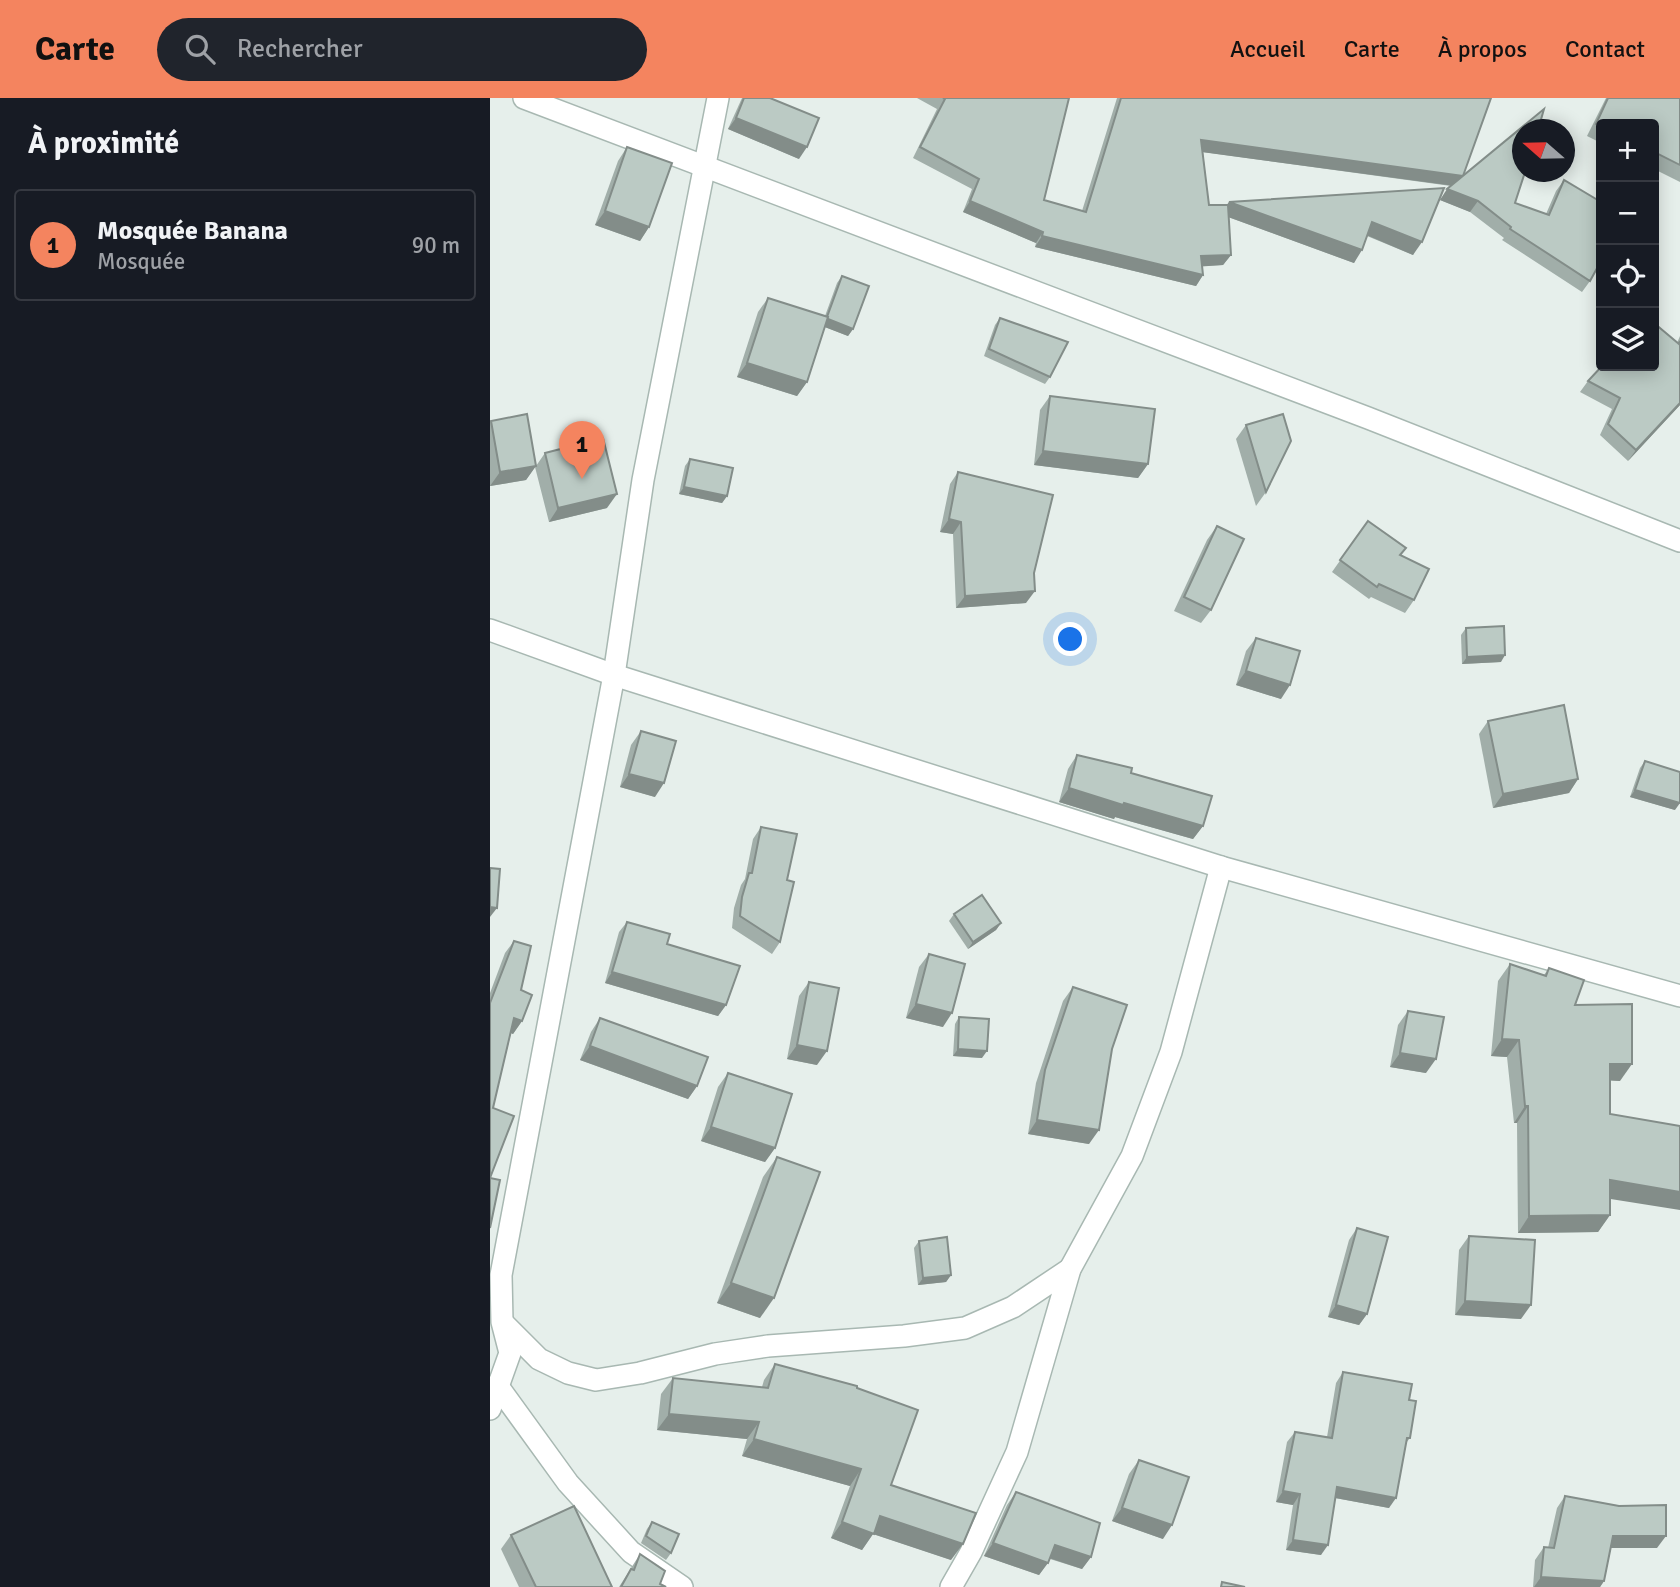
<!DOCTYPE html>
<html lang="fr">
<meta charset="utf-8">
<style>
body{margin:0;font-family:Signika,sans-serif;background:#20242c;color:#f1f3f6}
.controls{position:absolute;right:21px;top:21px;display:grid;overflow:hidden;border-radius:7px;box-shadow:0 4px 18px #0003}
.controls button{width:63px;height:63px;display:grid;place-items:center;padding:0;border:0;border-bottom:2px solid #363941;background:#171b24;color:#f1f3f6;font:35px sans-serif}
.compass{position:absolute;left:1022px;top:21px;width:63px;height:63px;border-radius:50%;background:#171b24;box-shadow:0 4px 18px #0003;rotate:290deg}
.you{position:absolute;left:581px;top:542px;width:24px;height:24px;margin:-18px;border:5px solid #fff;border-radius:50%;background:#1a73e8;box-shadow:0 0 0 10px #1a73e833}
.badge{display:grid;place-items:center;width:46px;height:46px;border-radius:50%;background:#f4845f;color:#111;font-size:23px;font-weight:700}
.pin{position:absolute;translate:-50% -58px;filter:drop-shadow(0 2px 4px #0008)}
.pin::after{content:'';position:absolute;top:37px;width:24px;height:21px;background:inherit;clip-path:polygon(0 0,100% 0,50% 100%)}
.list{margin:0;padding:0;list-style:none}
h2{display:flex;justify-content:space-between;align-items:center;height:91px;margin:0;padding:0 28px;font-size:30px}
h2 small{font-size:23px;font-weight:400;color:#9ea1a6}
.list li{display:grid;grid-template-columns:46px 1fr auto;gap:21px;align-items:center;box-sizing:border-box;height:112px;margin:0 14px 14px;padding:0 14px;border:2px solid #363941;border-radius:7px}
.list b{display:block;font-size:26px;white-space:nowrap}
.list p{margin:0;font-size:23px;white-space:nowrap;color:#9ea1a6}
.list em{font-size:23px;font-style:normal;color:#9ea1a6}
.icon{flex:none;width:38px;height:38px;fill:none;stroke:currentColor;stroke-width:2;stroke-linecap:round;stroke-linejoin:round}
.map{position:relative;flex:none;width:1190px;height:1489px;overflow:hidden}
header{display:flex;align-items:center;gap:42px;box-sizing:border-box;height:98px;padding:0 35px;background:#f4845f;color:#111}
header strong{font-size:33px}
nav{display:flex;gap:38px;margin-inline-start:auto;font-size:24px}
.search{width:490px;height:63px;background:#20242c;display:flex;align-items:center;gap:18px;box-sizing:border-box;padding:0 24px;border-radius:38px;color:#9ea1a6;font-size:26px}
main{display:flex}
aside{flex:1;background:#171b24}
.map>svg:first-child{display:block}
</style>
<header>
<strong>Carte</strong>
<div class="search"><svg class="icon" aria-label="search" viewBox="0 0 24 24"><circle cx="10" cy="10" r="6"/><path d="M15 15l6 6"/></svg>Rechercher</div>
<nav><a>Accueil</a><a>Carte</a><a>À propos</a><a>Contact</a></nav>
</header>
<main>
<aside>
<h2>À proximité<small></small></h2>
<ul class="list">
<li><span class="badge">1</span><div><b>Mosquée Banana</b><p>Mosquée</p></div><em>90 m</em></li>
</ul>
</aside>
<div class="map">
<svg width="1190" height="1489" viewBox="0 0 1190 1489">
<rect width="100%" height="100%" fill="#e6efeb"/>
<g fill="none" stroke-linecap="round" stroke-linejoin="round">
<defs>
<g id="minor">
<path d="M34,0l844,320 312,123"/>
<path d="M0,532l124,45 607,192 459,129"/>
<path d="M13,1225l36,36 29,14 28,7 44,-7 75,-19 53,-8 136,-10 61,-8 48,-21 57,-38"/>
<path d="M7,1287l71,98 63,69 51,35"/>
<path d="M0,1311l20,-56 -8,-31 -1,-47 113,-600 29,-195 75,-382"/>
<path d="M461,1489l20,-35 46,-100 53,-183 62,-113 39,-104 50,-185"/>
</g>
</defs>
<use href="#minor" stroke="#a8b8b2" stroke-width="24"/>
<use href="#minor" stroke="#fff" stroke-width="21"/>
</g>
<g fill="#a1aea9">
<path d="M252,0h28l29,61 -71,-30z"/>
<path d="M427,0h152l-25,102 38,11 35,-113h374l-28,78 52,27 31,11 10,-23 8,-11 26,101 -8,11 -80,-52 2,-2 -34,-26 -30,-12 11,-14 -248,-34 6,53h18l217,-17 -31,67 -46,-19 -13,27 -126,-46 3,38 -8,10 -21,1 1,9 -7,11 -161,-39 1,-4 -73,-31 9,-23 -59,-31 24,-49z"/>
<path d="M1116,0h74v84l-26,-13v-45h-53v19l-14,-7z"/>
<path d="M137,49l22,80 -9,14 -45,-16 23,-64z"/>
<path d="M352,178l11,53 -5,7 -23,-9 -18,55 -10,14 -60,-19 21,-65 10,-14 57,18 12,-33z"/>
<path d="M510,220l50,59 -5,7 -61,-28 11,-31z"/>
<path d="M1190,238v69l-52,56 -28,-26 12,-26 -32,-17 8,-11 89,-38z"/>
<path d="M560,298l98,68 -10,14 -104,-13 6,-55z"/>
<path d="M1,323l45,45 9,-13 62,55 -58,14 -14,-55 -9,13 -36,6v-64z"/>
<path d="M756,327l20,67 -10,14 -20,-67z"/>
<path d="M200,361l37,37 -5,7 -43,-9 6,-28z"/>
<path d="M468,374l68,131 -70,5 -3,-74 -13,-2 10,-48z"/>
<path d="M878,423l32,34 14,45 -9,13 -34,-16 -2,2 -37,-27z"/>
<path d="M727,428l-6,84 -10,13 -27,-12 33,-71z"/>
<path d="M976,530l35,34 -39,2 -1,-29z"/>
<path d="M766,540l25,61 -45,-14 10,-34z"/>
<path d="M998,623l90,58 -9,14 -76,15 -14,-74z"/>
<path d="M151,633l14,66 -35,-10 11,-42z"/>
<path d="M587,657l54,18 72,53 -10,13 -78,-22 -1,2 -55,-17 9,-33z"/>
<path d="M1155,663l30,49 -45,-13 10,-29z"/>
<path d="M271,729l26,53 -7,62 -8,12 -40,-26 2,-20 7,-23 4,-6 8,-40z"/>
<path d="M464,816l47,9 -5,7 -28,19 -19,-28z"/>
<path d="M137,824l40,22 59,61 -8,11 -113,-33 14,-51z"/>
<path d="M24,843l7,49 1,31 -9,13 -2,-1 -18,75 -3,70v-185l15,-40z"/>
<path d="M439,856l14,73 -37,-9 13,-51z"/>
<path d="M1020,866l34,11 5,-7 26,37 45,76 -10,-1v135l-12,17 -80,1 -1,-110h-3l-7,-66 -16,-1 7,-75z"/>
<path d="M319,884l8,83 -30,-6 12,-63z"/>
<path d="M583,889l39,62 -23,95 -61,-10 8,-51 27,-82z"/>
<path d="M918,913l18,62 -36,-6 8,-42z"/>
<path d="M469,919l23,41 -29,-2 2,-32z"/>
<path d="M110,920l97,68 -9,13 -108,-39 11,-28z"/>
<path d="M238,975l47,75 -10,14 -64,-21 17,-54z"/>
<path d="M287,1059l-17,161 -43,-15 46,-126z"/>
<path d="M867,1130l10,86 -8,11 -31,-8 21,-77z"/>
<path d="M979,1138l52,83 -66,-4 4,-65z"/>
<path d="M429,1143l32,34 -5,7 -28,3 -4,-37z"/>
<path d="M285,1266l82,24 34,97 60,75 -78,-26 -11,16 -31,-12 19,-52 -108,-30 5,-17 -90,-9 4,-36 12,-16 89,9 2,-7z"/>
<path d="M853,1274l66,28 1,38 -4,5 -17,65 -54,-10 -14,57 -35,-5 7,-45 -17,-3 11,-60 8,-10 32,5 9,-54z"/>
<path d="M649,1362l24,79 -51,-18 17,-47z"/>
<path d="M526,1394l75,65 -9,12 -32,-10 -11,16 -55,-19 23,-51z"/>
<path d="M1075,1398l92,52h-46l-7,33 -4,6h-67l2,-27 9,-13 4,1 9,-40z"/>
<path d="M162,1424l19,31 -5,7 -25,-17 6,-14z"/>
<path d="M21,1437l101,52h-93l-18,-38z"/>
<path d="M150,1456l20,30 6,3h-47z"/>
</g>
<g fill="#838d89">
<path d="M246,20l71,29 -8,12 -71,-30z"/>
<path d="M711,42l262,36 -8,10 -261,-35z"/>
<path d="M957,91l31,12 -8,11 -30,-12z"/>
<path d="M480,103l73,31 -7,11 -73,-31z"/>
<path d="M739,104l133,48 -8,13 -134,-49z"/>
<path d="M115,113l44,16 -9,14 -45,-16z"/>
<path d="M882,124l50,20 -9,13 -49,-21z"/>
<path d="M552,138l161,39 -7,11 -161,-39z"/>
<path d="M741,157l-8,10 -29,2 7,-11z"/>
<path d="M337,221l26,10 -5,7 -26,-10z"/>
<path d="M257,265l60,19 -10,14 -60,-19z"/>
<path d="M1190,305v2l-52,56 8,-11z"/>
<path d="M553,353l105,13 -10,14 -104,-13z"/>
<path d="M46,368l-10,14 -36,6 10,-14z"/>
<path d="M194,389l43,9 -5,7 -43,-9z"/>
<path d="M127,396l-10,14 -58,14 9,-14z"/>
<path d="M459,421l12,3 -8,12 -13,-2z"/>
<path d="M545,493l-9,12 -70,5 9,-12z"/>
<path d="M1015,557l-4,7 -39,2 5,-7z"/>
<path d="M756,573l44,14 -9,14 -45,-14z"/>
<path d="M139,676l35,9 -9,14 -35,-10z"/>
<path d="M1088,681l-9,14 -76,15 10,-14z"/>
<path d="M579,690l55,15 79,23 -10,13 -78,-22 -1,2 -55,-17z"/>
<path d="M1145,692l45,13 -5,7 -45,-13z"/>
<path d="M0,809l7,1 -7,9z"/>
<path d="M511,825l-5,7 -28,19 5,-7z"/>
<path d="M122,874l114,33 -8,11 -113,-33z"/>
<path d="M426,906l36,9 -9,14 -37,-9z"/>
<path d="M24,920l8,3 -9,13 -7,-3z"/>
<path d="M1012,941l17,1 -12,17 -16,-1z"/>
<path d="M307,947l30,6 -10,14 -30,-6z"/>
<path d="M100,948l107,40 -9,13 -108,-39z"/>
<path d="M468,951l29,2 -5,7 -29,-2z"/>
<path d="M910,955l36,6 -10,14 -36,-6z"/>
<path d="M1120,966h22l-12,17 -22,-1z"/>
<path d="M1035,1008h3l-11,17h-3z"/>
<path d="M547,1022l62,10 -10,14 -61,-10z"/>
<path d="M221,1029l64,21 -10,14 -64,-21z"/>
<path d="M1120,1082l70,12v18l-82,-13z"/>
<path d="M1120,1117l-12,17 -80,1 11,-17z"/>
<path d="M461,1177l-5,7 -28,3 5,-7z"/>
<path d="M241,1185l43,15 -14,20 -43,-15z"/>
<path d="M975,1203l66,4 -10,14 -66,-4z"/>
<path d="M846,1207l31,9 -8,11 -31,-8z"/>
<path d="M179,1316l90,8 -12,17 -90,-9z"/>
<path d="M264,1341l107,30 -11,17 -108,-30z"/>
<path d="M847,1389l59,11 -7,10 -59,-11z"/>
<path d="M793,1393l17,3 -7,11 -17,-3z"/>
<path d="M632,1410l50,17 -9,14 -51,-18z"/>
<path d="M390,1418l83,28 -12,16 -78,-26 -11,16 -31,-12 11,-16z"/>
<path d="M1123,1438h53l-9,12h-52z"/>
<path d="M803,1442l35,5 -7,10 -35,-5z"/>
<path d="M503,1445l55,20 -9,12 -55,-19z"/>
<path d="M565,1447l36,12 -9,12 -36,-12z"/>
<path d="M1051,1479l63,4 -4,6h-66z"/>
</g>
<g fill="#bbcac4" stroke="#838d89" stroke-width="2">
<path d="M254,0h26l49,20 -12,29 -71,-29z"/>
<path d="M453,0h126l-25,102 42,12 35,-114h370l-28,78 -262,-36 8,65h19l3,50 -30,1 2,19 -161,-39 1,-4 -73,-31 9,-22 -59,-32 25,-48z"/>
<path d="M1118,0h72v67l-26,-13v-28h-53v2l-5,-2z"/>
<path d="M1054,11l-6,21h-16v42h3l-10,31 34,12 15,-35 37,22v59l-11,20 -80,-52 1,-2 -33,-26 -31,-12z"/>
<path d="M137,49l45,16 -23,64 -44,-16z"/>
<path d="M954,90l-22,54 -50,-20 -10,28 -133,-48z"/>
<path d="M352,178l27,10 -16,43 -25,-10 -1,-2z"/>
<path d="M278,200l60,19 -21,65 -60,-19z"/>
<path d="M510,220l68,24 -18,35 -61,-28z"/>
<path d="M1164,225l25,21 1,-3v62l-44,47 -28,-26 12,-26 -32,-17 14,-15h52z"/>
<path d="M560,298l105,13 -7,55 -105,-13z"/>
<path d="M37,316l9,52 -36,6 -9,-51z"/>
<path d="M793,316l8,27 -25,51 -20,-67z"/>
<path d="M113,340l14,56 -59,14 -13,-55z"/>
<path d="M200,361l43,9 -6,28 -43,-9z"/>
<path d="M468,374l95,23 -19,78 1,18 -70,5 -4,-74 -12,-3z"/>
<path d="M878,423l38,27 -6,7 29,14 -15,31 -35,-16 -2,3 -37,-27z"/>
<path d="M727,428l27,13 -33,71 -27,-13z"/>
<path d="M1014,528l1,29 -38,2 -1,-29z"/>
<path d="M766,540l44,13 -10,34 -44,-14z"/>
<path d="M1074,607l14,74 -75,15 -15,-73z"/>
<path d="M151,633l35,10 -12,42 -35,-9z"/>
<path d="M587,657l55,13 -1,5 81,23 -9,30 -79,-23 -1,2 -54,-17z"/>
<path d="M1155,663l35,11v31l-45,-13z"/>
<path d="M271,729l36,7 -10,46 7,2 -14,60 -40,-26 2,-19 7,-24h3z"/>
<path d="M0,770l10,1 -3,39 -7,-1z"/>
<path d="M492,797l19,28 -28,19 -19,-28z"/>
<path d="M137,824l43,12 -3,10 73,22 -14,39 -114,-33z"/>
<path d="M24,843l17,5 -10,44 11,5 -10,26 -8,-3 -21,90 21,8 -24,62v-175z"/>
<path d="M439,856l36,10 -13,49 -36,-9z"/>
<path d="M1020,866l36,12 3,-8 35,12 -9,25 57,-1v60h-22v50l70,12v66l-70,-12v35l-81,1 -1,-110h-3l-6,-66 -17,-1z"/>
<path d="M319,884l30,6 -12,63 -30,-6z"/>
<path d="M583,889l54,18 -15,44 -13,81 -62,-10 8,-50z"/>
<path d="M918,913l36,6 -8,42 -36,-6z"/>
<path d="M469,919l30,2 -2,32 -29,-2z"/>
<path d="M110,920l108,39 -11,29 -107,-40z"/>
<path d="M238,975l64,21 -17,54 -64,-21z"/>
<path d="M287,1059l43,15 -46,126 -43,-15z"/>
<path d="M0,1080l10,2 -10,48z"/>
<path d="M867,1130l31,9 -21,77 -31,-9z"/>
<path d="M979,1138l66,4 -4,65 -66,-4z"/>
<path d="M457,1139l4,38 -28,3 -4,-37z"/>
<path d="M285,1266l82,22v2l61,22 -27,75 85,28 -13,31 -83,-28 -6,18 -32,-12 19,-53 -107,-30 5,-17 -90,-8 4,-36 95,10z"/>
<path d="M853,1274l69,12 -3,16 7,1 -6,37h-3l-11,60 -59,-11 -9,58 -35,-5 7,-46 -17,-3 12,-59 37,6z"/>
<path d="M649,1362l50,17 -17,48 -50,-17z"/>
<path d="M526,1394l84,31 -9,34 -36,-12 -7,18 -55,-20z"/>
<path d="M1075,1398l54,10 47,-1v31h-53l-9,45 -63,-4 3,-30 10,1z"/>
<path d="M84,1408l38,81h-76l-25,-52z"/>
<path d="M162,1424l27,12 -8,19 -25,-17z"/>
<path d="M150,1456l25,17 -5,13 6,3h-45l10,-18 3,1z"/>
<path d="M732,1484l23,5h-24z"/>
</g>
</svg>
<div class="controls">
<button>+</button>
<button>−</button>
<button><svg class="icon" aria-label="locate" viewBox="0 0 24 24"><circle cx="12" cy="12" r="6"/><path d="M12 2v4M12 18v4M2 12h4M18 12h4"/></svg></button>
<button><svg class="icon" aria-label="layers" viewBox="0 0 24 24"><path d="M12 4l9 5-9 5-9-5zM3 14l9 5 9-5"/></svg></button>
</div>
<svg class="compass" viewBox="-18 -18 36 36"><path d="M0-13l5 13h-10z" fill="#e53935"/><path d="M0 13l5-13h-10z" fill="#9ea1a6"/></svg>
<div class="you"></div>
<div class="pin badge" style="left:92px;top:381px">1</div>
</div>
</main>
